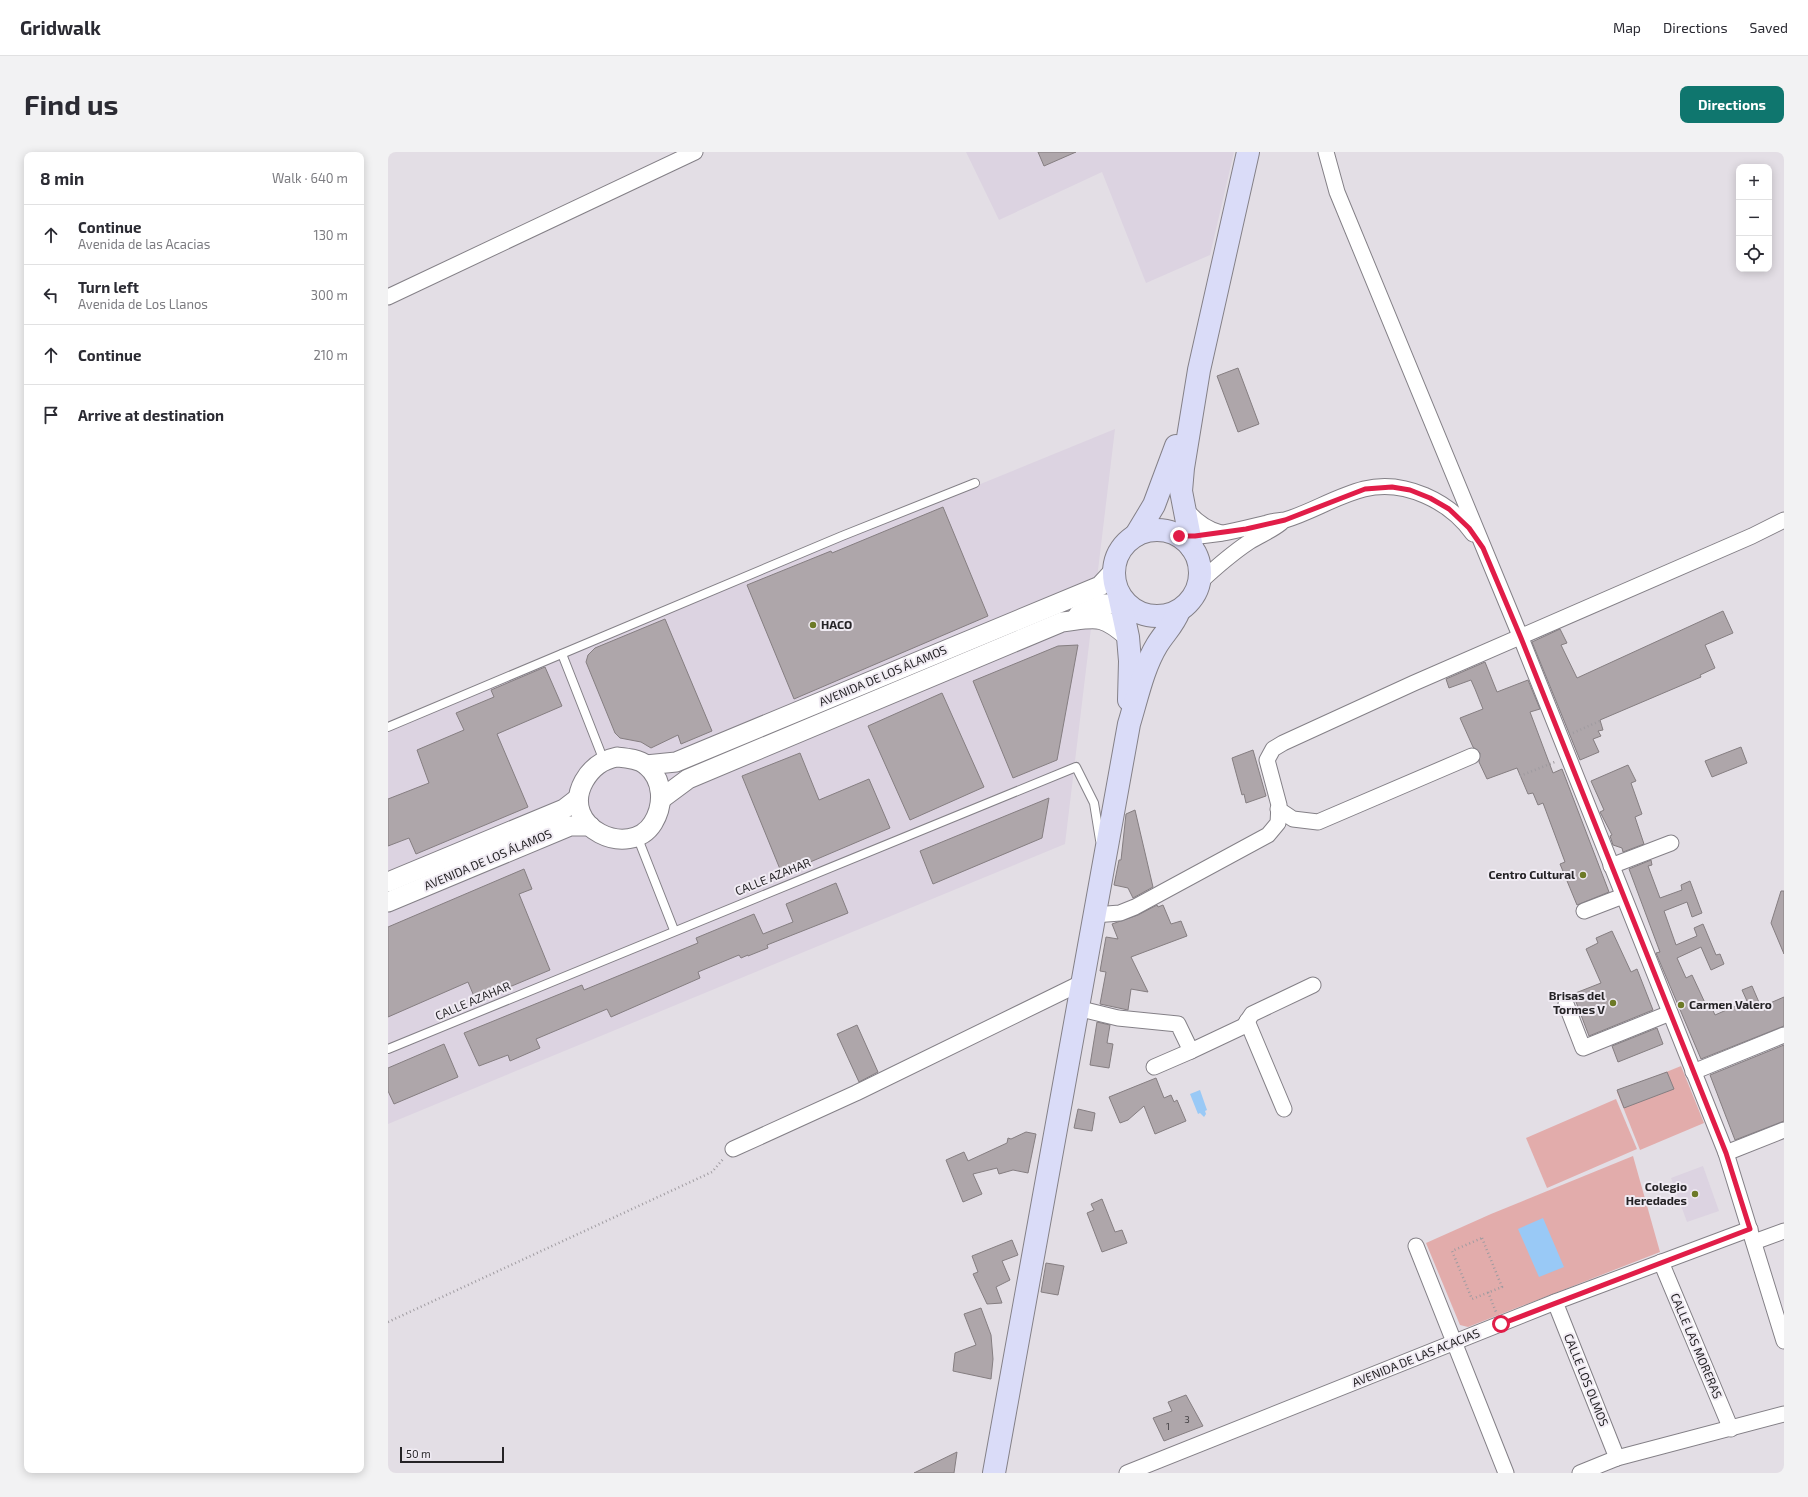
<!DOCTYPE html>
<meta charset="utf-8">
<style>
body{margin:0;font-family:"Exo 2",sans-serif;background:#f2f2f3;color:#2b2b33}
.controls{position:absolute;right:12px;top:12px;display:grid;overflow:hidden;border-radius:8px;box-shadow:0 2px 10px #0003}
.controls button{width:36px;height:36px;display:grid;place-items:center;padding:0;border:0;border-bottom:1px solid #e1e1e2;background:#fff;color:#2b2b33;font:20px sans-serif}
.scale{position:absolute;left:12px;bottom:10px;width:104px;box-sizing:border-box;padding-left:4px;border:2px solid #252326;border-top:0;font-size:11px;line-height:14px;white-space:nowrap;color:#252326;-webkit-text-stroke:3px #f0ebf3;paint-order:stroke}
.stop{position:absolute;width:12px;height:12px;margin:-9px;border:3px solid #e11d48;border-radius:50%;background:#fff}
.stop.end{background:#e11d48;border-color:#fff;box-shadow:0 1px 4px #0008}
.list{margin:0;padding:0;list-style:none}
h2{display:flex;justify-content:space-between;align-items:center;height:52px;margin:0;padding:0 16px;font-size:17px}
h2 small{font-size:13px;font-weight:400;color:#7c7c81}
.list li{display:grid;grid-template-columns:26px 1fr auto;gap:12px;align-items:center;box-sizing:border-box;height:60px;padding:0 16px;border-top:1px solid #e1e1e2}
.list b{display:block;font-size:15px;white-space:nowrap}
.list p{margin:0;font-size:13px;white-space:nowrap;color:#7c7c81}
.list em{font-size:13px;font-style:normal;color:#7c7c81}
.icon{flex:none;width:22px;height:22px;fill:none;stroke:currentColor;stroke-width:2;stroke-linecap:round;stroke-linejoin:round}
.map{position:relative;flex:none;width:1396px;height:1321px;overflow:hidden;border-radius:8px}
header{display:flex;align-items:center;gap:24px;box-sizing:border-box;height:56px;padding:0 20px;background:#fff;border-bottom:1px solid #e1e1e2}
header strong{font-size:19px}
nav{display:flex;gap:22px;margin-inline-start:auto;font-size:14px}
.intro{display:flex;align-items:center;justify-content:space-between;box-sizing:border-box;height:96px;padding:0 24px}
h1{margin:0;font-size:28px}
.button{padding:10px 18px;border-radius:8px;background:#0f766e;color:#fff;font-size:14px;font-weight:700}
main{display:flex;gap:24px;padding:0 24px}
aside{flex:1;background:#fff;border-radius:8px;box-shadow:0 2px 10px #0003}
.map>svg:first-child{display:block}
</style>
<header>
<strong>Gridwalk</strong>
<nav><a>Map</a><a>Directions</a><a>Saved</a></nav>
</header>
<div class="intro"><h1>Find us</h1><a class="button">Directions</a></div>
<main>
<aside>
<h2>8 min<small>Walk · 640 m</small></h2>
<ul class="list">
<li><svg class="icon" aria-label="ahead" viewBox="0 0 24 24"><path d="M12 20V5M6 11l6-6 6 6"/></svg><div><b>Continue</b><p>Avenida de las Acacias</p></div><em>130 m</em></li>
<li><svg class="icon" aria-label="left" viewBox="0 0 24 24"><path d="M17 20v-9H6M10 6l-5 5 5 5"/></svg><div><b>Turn left</b><p>Avenida de Los Llanos</p></div><em>300 m</em></li>
<li><svg class="icon" aria-label="ahead" viewBox="0 0 24 24"><path d="M12 20V5M6 11l6-6 6 6"/></svg><div><b>Continue</b></div><em>210 m</em></li>
<li><svg class="icon" aria-label="arrive" viewBox="0 0 24 24"><path d="M6 21V4h12l-3 4 3 4H6"/></svg><div><b>Arrive at destination</b></div></li>
</ul>
</aside>
<div class="map">
<svg width="1396" height="1321" viewBox="0 0 1396 1321">
<rect width="100%" height="100%" fill="#e3dee5"/>
<g fill="#dcd3e1">
<path d="M578,0h268l-24,103 -64,28 -44,-111 -103,48z"/>
<path d="M727,277l-50,415 -677,280v-398z"/>
<path d="M1315,1014l16,45 -32,11 -16,-44z"/>
</g>
<g fill="#e2acab">
<path d="M1293,914l23,57 -64,27 -23,-58z"/>
<path d="M1228,947l21,50 -90,39 -21,-50z"/>
<path d="M1245,1004l27,96 -192,75 -8,-2 -34,-82 65,-29z"/>
</g>
<g fill="#99c9f6">
<path d="M812,938l7,20 -2,1 1,3 -2,3 -4,-4 -2,1 -8,-20z"/>
<path d="M1155,1066l21,49 -25,10 -21,-48z"/>
</g>
<g fill="#aea6aa" stroke="#857e81">
<path d="M650,0h38l-32,14z"/>
<path d="M850,216l21,56 -21,8 -21,-56z"/>
<path d="M555,355l45,109 -194,83 -47,-114 84,-34 1,2z"/>
<path d="M1335,459l10,22 -28,12 10,23 -15,7 1,2 -101,43 3,10 -5,1 3,5 -8,3 6,13 -19,8 -48,-118 28,-13 7,14 -6,2 16,33z"/>
<path d="M277,467l47,112 -31,13 -3,-9 -27,13 -10,-6 -21,-4 -5,-5 -29,-71 2,-7 7,-7z"/>
<path d="M690,493l-21,115 -44,18 -40,-97 85,-35z"/>
<path d="M1097,510l12,30 31,-12 12,29 -10,3 23,61 9,-4 47,123 -32,13 -17,-41 5,-2 -22,-59 -5,2 -5,-12 -5,1 -11,-26 -30,11 -8,-17 1,-9 -7,-6 -13,-29 23,-9 -8,-20 -4,-9 -22,8 -3,-9z"/>
<path d="M157,515l17,39 -65,28 31,73 -112,47 -7,-16 -21,8v-47l41,-16 -12,-33 47,-20 -8,-17 38,-16 -3,-7z"/>
<path d="M554,541l42,94 -74,33 -42,-94z"/>
<path d="M1353,595l6,16 -35,14 -7,-16z"/>
<path d="M865,598l13,46 -20,7 -2,-9 -2,1 -10,-37z"/>
<path d="M412,601l19,47 50,-21 21,49 -108,46 -40,-98z"/>
<path d="M1240,613l8,16 -5,2 11,31 -7,3 9,27 -21,8 -1,-4 -9,-3 -3,-9 2,-1 -12,-23 4,-2 -13,-29z"/>
<path d="M661,646l-7,40 -109,46 -13,-33z"/>
<path d="M747,658l18,77 -20,11 -5,-10 -14,-3 5,-25h2l5,-46z"/>
<path d="M1263,708l1,5 -4,1 12,32 22,-8 -1,-5 9,-4 12,32 -10,4 -5,-15 -23,9 12,34 21,-9 -3,-8 9,-4 13,31 4,-1 4,10 -13,6 -10,-23 -24,11 9,20 6,-3 14,30 4,-1 5,11 32,-14 -5,-11 10,-4 9,21 23,-10v29l-83,33 -45,-106 4,-1 -31,-83z"/>
<path d="M136,717l8,20 -13,5 31,76 -74,31 -8,-19 -80,35v-90z"/>
<path d="M448,731l12,30 -81,32 1,3 -20,8v-1l-7,3 -2,-3 -41,17 2,6 -89,39 -4,-8 -71,30 4,9 -30,13 -2,-6 -29,11 -15,-33 118,-48 2,5 114,-47 -2,-5 58,-24 9,20 30,-12 -7,-18z"/>
<path d="M1393,739h3v63l-13,-31z"/>
<path d="M769,753l1,2 5,-2 8,19 10,-3 6,15 -56,21 17,35 -17,-3 -3,21 -28,-6 6,-32 -6,-1 6,-34 12,2 -6,-15 26,-9z"/>
<path d="M1224,779l19,41 6,-3 16,41 -64,26 -16,-42 28,-11 -15,-34 12,-6 -2,-5z"/>
<path d="M709,870l13,3 -3,18 6,1 -4,24 -19,-3z"/>
<path d="M469,873l21,47 -19,10 -22,-48z"/>
<path d="M1269,876l6,16 -45,18 -6,-16z"/>
<path d="M56,892l14,33 -64,27 -6,-13v-23z"/>
<path d="M1396,893v76l-49,19 -25,-65z"/>
<path d="M1279,920l7,17 -50,19 -7,-18z"/>
<path d="M768,926l8,20 7,-3 3,7 3,-2 9,21 -31,13 -11,-28 -16,14 -8,3 -11,-26z"/>
<path d="M690,957l17,4 -3,18 -18,-3z"/>
<path d="M638,980l10,2 -8,39 -15,-3 -14,4 -2,-6 -24,6 9,20 -19,8 -17,-42 18,-8 4,9 39,-18 1,-5 3,1z"/>
<path d="M714,1047l13,33 7,-2 5,13 -25,9 -15,-39 7,-3 -3,-6z"/>
<path d="M624,1088l6,15 -16,6 8,19 -14,7 6,16 -15,1 -14,-30 5,-2 -6,-16z"/>
<path d="M658,1111l18,3 -6,29 -17,-3z"/>
<path d="M593,1156l10,27 2,24 -2,20 -38,-8 2,-18 21,-8 -12,-31z"/>
<path d="M798,1243l17,31 -39,15 -11,-23 19,-7 -4,-9z"/>
<path d="M569,1300l-3,21h-40z"/>
</g>
<g fill="none" stroke-linecap="round" stroke-linejoin="round">
<defs>
<g id="service">
<path d="M174,502l42,107"/>
<path d="M0,575l454,-191 133,-53"/>
<path d="M249,684l37,94"/>
<path d="M0,897l688,-282 18,36 6,37"/>
</g>
<g id="minor">
<path d="M938,0l11,40 184,446 205,515 58,188"/>
<path d="M0,145l307,-145"/>
<path d="M796,355c10,13 21,22 37,26"/>
<path d="M792,384c30,2 58,-6 87,-13 5,-2 12,-2 18,-3 27,-8 51,-24 79,-31 40,-10 86,12 109,45"/>
<path d="M811,431c15,-14 32,-29 50,-41 11,-7 22,-11 32,-19"/>
<path d="M890,657l15,10 25,3 154,-66"/>
<path d="M1223,714l60,-23"/>
<path d="M1196,759l39,-15"/>
<path d="M706,763l26,-2 15,-6 133,-72 10,-12 1,-18 -12,-45 6,-11 10,-6 131,-60 338,-147 32,-16"/>
<path d="M1178,852l17,44 87,-35"/>
<path d="M689,856l41,10 60,6 13,27 53,-25 8,-12 61,-29"/>
<path d="M859,869l37,88"/>
<path d="M766,915l37,-16"/>
<path d="M1305,920l91,-37"/>
<path d="M345,997l123,-56 225,-110"/>
<path d="M1338,1001l58,-23"/>
<path d="M1366,1090l30,-11"/>
<path d="M1028,1094l90,227"/>
<path d="M1273,1110l70,167"/>
<path d="M1167,1150l62,156"/>
<path d="M739,1321l428,-171 195,-73"/>
<path d="M1192,1321l37,-15 167,-44"/>
</g>
<g id="tertiary">
<path d="M690,463l26,-11h22"/>
<path d="M229,605c10,1 22,2 29,8 18,15 18,40 7,58 -23,37 -95,5 -69,-42 8,-14 18,-21 33,-24z"/>
<path d="M258,613l30,-3 424,-176 13,-14"/>
<path d="M273,647l27,-20 374,-157c34,-4 39,-9 66,15"/>
<path d="M0,730l176,-73 13,-10"/>
<path d="M0,750l182,-76h20"/>
</g>
<g id="secondary">
<circle cx="769" cy="421" r="43"/>
<path d="M748,383l18,-30 22,-59"/>
<path d="M804,396l-11,-57 2,-23 16,-98 49,-218"/>
<path d="M731,443l9,42 2,24 -1,39"/>
<path d="M606,1321l135,-749c8,-26 14,-56 28,-79 8,-13 16,-19 22,-34"/>
</g>
</defs>
<use href="#service" stroke="#848087" stroke-width="10"/>
<use href="#minor" stroke="#848087" stroke-width="17"/>
<use href="#tertiary" stroke="#848087" stroke-width="21"/>
<use href="#secondary" stroke="#848087" stroke-width="24"/>
<g stroke="#9f9ba0" stroke-width="2.5" stroke-dasharray="1 3" stroke-linecap="butt">
<path d="M1185,581l29,-13"/>
<path d="M1132,624l37,-15"/>
<path d="M1094,1086l20,49 -30,12 -20,-48z"/>
<path d="M1100,1140l8,20"/>
<path d="M0,1170l324,-150 12,-14"/>
</g>
<use href="#service" stroke="#fff" stroke-width="8"/>
<use href="#minor" stroke="#fff" stroke-width="15"/>
<use href="#tertiary" stroke="#fff" stroke-width="19"/>
<use href="#secondary" stroke="#dadcf8" stroke-width="22"/>
</g>
<g fill="none" stroke-linecap="round" stroke-linejoin="round">
<path stroke="#e11d48" stroke-width="5" d="M791,384h16l51,-7 39,-9 80,-31 27,-2 18,3 20,8 19,11 20,19 14,20 38,90 205,515 24,76 -249,95"/>
</g>
<g fill="#6d7a27" stroke="#f0ebf3" stroke-width="1.5">
<circle cx="425" cy="473" r="4"/>
<circle cx="1195" cy="723" r="4"/>
<circle cx="1225" cy="851" r="4"/>
<circle cx="1293" cy="853" r="4"/>
<circle cx="1307" cy="1042" r="4"/>
</g>
<g text-anchor="middle" stroke-width="4" stroke-linejoin="round" paint-order="stroke">
<g font-size="10" fill="#474447">
<text x="799" y="1271">3</text>
<text x="780" y="1278">1</text>
</g>
<g font-size="12" font-weight="bold" fill="#252326" stroke="#f0ebf3" text-anchor="end">
<text x="433" y="477" text-anchor="start">HACO</text>
<text x="1187" y="727">Centro Cultural</text>
<text x="1217" y="848">Brisas del<tspan x="1217" dy="14">Tormes V</tspan></text>
<text x="1301" y="857" text-anchor="start">Carmen Valero</text>
<text x="1299" y="1039">Colegio<tspan x="1299" dy="14">Heredades</tspan></text>
</g>
<g font-size="12" fill="#252326" stroke="#f0ebf3">
<text transform="translate(495 524) rotate(-23)" y="4">AVENIDA DE LOS ÁLAMOS</text>
<text transform="translate(100 708) rotate(-23)" y="4">AVENIDA DE LOS ÁLAMOS</text>
<text transform="translate(385 725) rotate(-22)" y="4">CALLE AZAHAR</text>
<text transform="translate(85 849) rotate(-23)" y="4">CALLE AZAHAR</text>
<text transform="translate(1308 1194) rotate(67)" y="4">CALLE LAS MORERAS</text>
<text transform="translate(1028 1206) rotate(-22)" y="4">AVENIDA DE LAS ACACIAS</text>
<text transform="translate(1198 1228) rotate(68)" y="4">CALLE LOS OLMOS</text>
</g>
</g>
</svg>
<div class="controls">
<button>+</button>
<button>−</button>
<button><svg class="icon" aria-label="locate" viewBox="0 0 24 24"><circle cx="12" cy="12" r="6"/><path d="M12 2v4M12 18v4M2 12h4M18 12h4"/></svg></button>
</div>
<div class="scale">50 m</div>
<div class="stop" style="left:1113px;top:1172px"></div>
<div class="stop end" style="left:791px;top:384px"></div>
</div>
</main>
